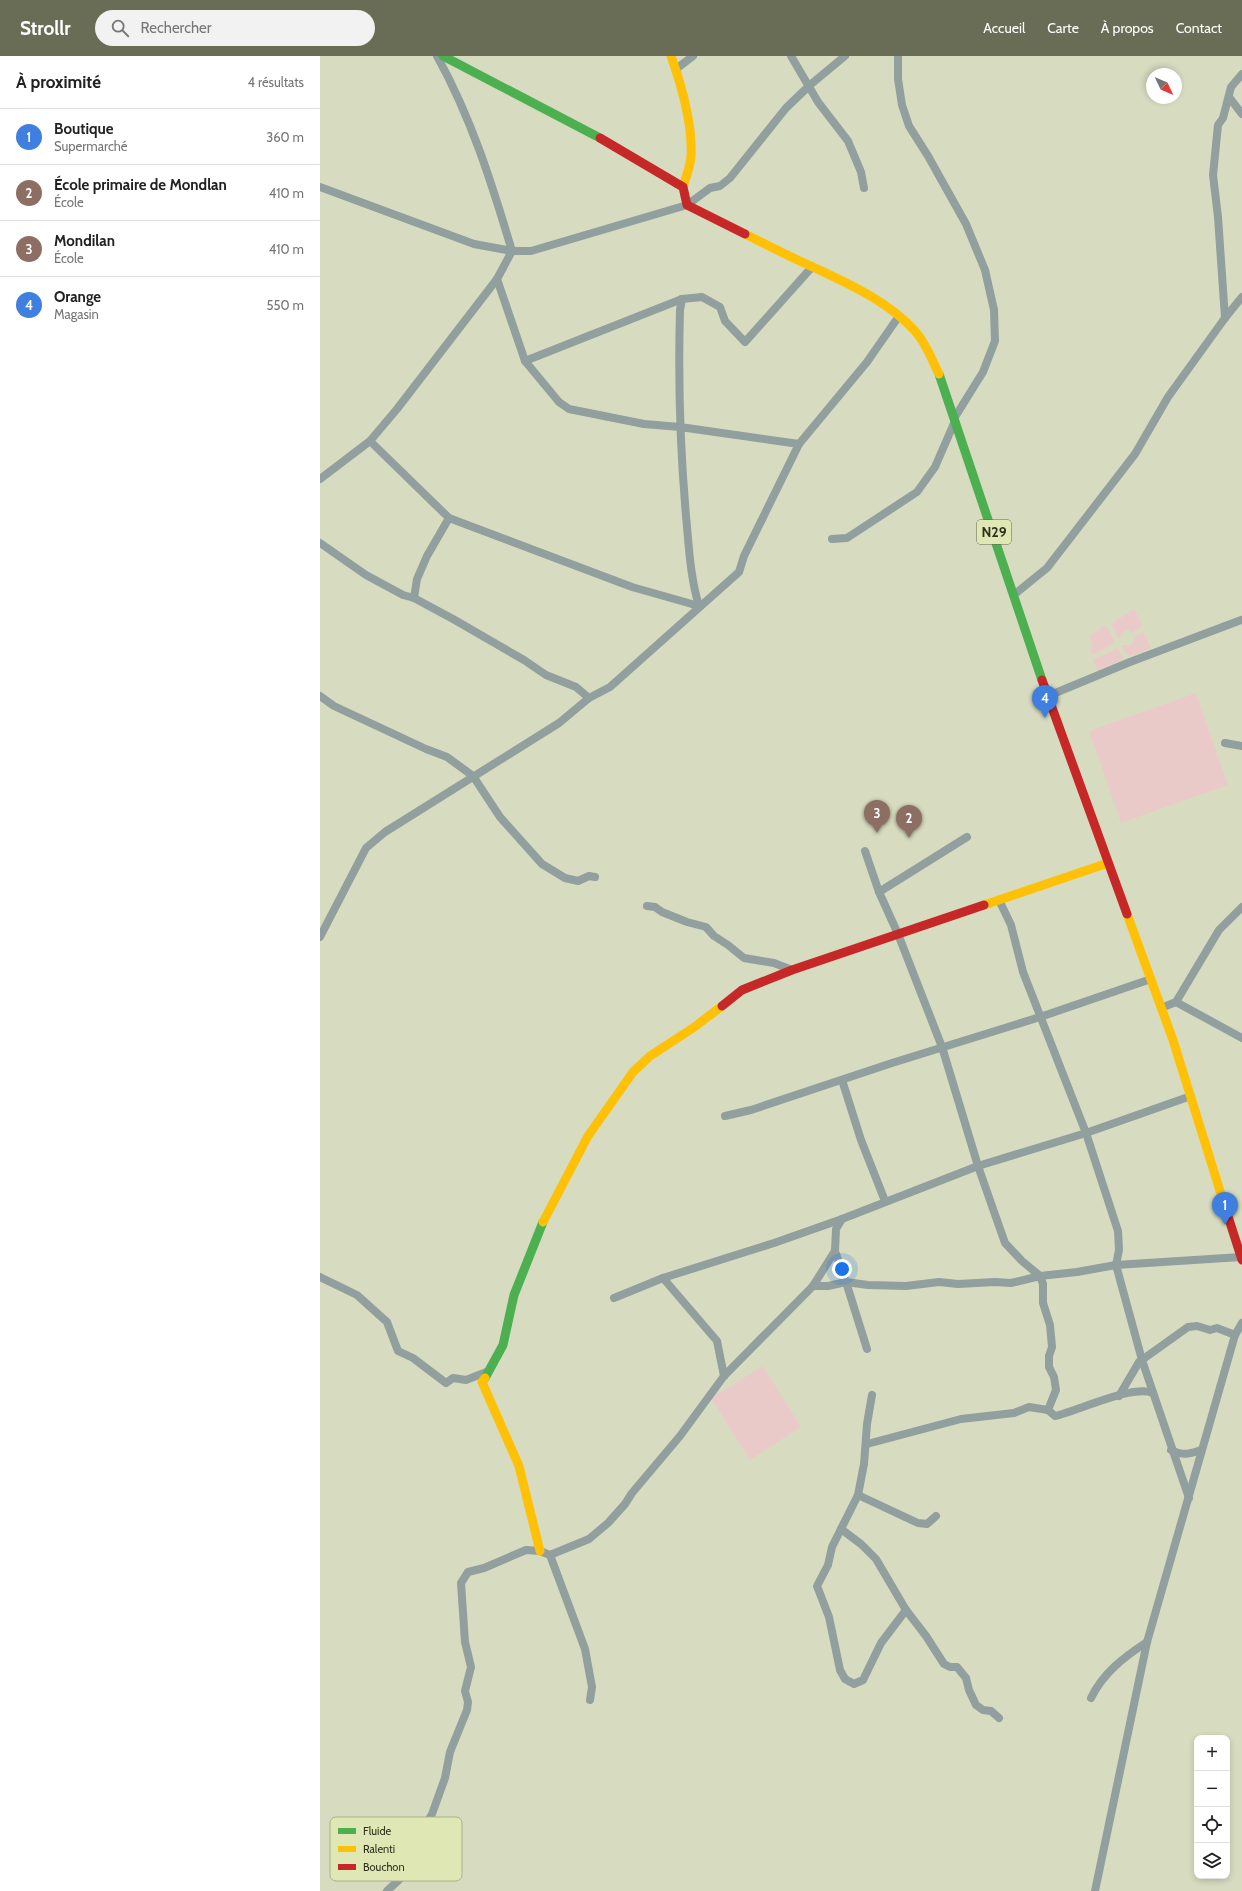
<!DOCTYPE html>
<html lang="fr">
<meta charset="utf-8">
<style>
body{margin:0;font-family:Cabin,sans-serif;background:#f2f2f2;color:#222}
.controls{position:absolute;right:12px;bottom:12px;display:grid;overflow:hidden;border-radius:8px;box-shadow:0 2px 6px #0003}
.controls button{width:36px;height:36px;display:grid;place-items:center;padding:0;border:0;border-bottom:1px solid #e0e0e0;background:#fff;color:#222;font:20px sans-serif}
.compass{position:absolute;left:826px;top:12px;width:36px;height:36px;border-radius:50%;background:#fff;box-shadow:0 2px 6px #0003;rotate:134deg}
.you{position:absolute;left:522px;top:1213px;width:14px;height:14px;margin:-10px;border:3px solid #fff;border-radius:50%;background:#1a73e8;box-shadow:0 0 0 6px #1a73e833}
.badge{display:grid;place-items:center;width:26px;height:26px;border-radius:50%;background:#696d56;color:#fff;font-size:13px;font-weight:700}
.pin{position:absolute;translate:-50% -33px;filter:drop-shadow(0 1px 2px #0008)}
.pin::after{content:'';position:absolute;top:21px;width:14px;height:12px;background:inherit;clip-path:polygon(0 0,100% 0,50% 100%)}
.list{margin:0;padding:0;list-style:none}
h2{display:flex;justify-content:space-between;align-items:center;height:52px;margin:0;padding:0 16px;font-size:17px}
h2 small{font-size:13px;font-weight:400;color:#767676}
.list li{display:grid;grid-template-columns:26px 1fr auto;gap:12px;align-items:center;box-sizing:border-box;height:56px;padding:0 16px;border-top:1px solid #e0e0e0}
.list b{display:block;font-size:15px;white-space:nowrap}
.list p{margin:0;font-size:13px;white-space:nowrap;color:#767676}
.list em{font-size:13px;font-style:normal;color:#767676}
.icon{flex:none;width:22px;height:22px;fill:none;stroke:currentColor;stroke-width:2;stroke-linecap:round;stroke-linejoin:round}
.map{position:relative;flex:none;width:922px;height:1835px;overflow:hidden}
header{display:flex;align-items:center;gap:24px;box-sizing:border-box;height:56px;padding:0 20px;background:#696d56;color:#fff}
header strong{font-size:19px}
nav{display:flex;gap:22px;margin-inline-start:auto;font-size:14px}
.search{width:280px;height:36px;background:#f2f2f2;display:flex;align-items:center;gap:10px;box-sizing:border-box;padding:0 14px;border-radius:22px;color:#767676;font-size:15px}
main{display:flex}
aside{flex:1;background:#fff}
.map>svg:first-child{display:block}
</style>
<header>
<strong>Strollr</strong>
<div class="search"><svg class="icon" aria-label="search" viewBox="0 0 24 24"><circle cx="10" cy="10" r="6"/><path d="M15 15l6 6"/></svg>Rechercher</div>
<nav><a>Accueil</a><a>Carte</a><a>À propos</a><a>Contact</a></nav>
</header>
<main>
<aside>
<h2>À proximité<small>4 résultats</small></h2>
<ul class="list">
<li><span class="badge" style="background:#3f7fe0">1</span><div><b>Boutique</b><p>Supermarché</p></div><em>360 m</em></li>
<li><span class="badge" style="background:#8d6e63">2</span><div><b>École primaire de Mondlan</b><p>École</p></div><em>410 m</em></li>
<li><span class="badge" style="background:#8d6e63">3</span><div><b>Mondilan</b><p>École</p></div><em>410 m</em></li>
<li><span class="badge" style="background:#3f7fe0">4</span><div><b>Orange</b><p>Magasin</p></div><em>550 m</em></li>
</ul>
</aside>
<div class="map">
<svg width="922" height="1835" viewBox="0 0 922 1835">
<rect width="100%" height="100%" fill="#d7dcc0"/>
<g fill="#eacac9">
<path d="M814,553l9,17 -11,7 -5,-4 -5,5 -3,6 -8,-16z"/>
<path d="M786,569l9,17 -22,13 -3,-5 2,-5 -3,-9z"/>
<path d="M824,575l7,17 -22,9 -8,-12h9l4,-4 1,-5z"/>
<path d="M798,592l5,11 -25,12 -5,-11z"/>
<path d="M876,637l32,92 -107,38 -32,-92z"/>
<path d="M443,1310l38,61 -51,33 -39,-62z"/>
</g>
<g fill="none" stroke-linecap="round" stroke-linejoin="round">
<g stroke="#919f9e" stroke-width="8">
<path d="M471,0l27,46 30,39 13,31 3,16"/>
<path d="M578,0v23l4,26 7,21 19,30 38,68 19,46 9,40 1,31 -12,31 -28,45"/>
<path d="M356,13l17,-13"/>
<path d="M909,41l13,17"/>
<path d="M0,131l154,57 38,7h19l156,-46 23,-17 10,-2 10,-8 56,-70 24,-23 35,-29"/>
<path d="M177,223l28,82"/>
<path d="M362,243l20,-2 18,10 5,14 20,21 67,-75"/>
<path d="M905,262l-7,-101 -5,-42 5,-50 5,-7 8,-31 11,-13"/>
<path d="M50,385l79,77 183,69 67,19"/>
<path d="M0,423l50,-38 27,-32 100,-130 15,-28c-20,-67 -41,-134 -75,-195"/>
<path d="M512,483l15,-1 70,-46 18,-25 20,-46"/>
<path d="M0,487l46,32 37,20 11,3 39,21 71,41 22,15 30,12 13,11"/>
<path d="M695,538l32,-26 88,-114 33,-57 57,-79 17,-21"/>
<path d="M94,542l3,-19 10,-23 22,-38"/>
<path d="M379,550c-9,-30 -10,-59 -13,-90 -6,-69 -8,-137 -6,-206l2,-11 -157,62 34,41 10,7 75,15 36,3 119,17"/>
<path d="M0,640l14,10 92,43 21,8 26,19 27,41 42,47 23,14 13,3 11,-5 6,1"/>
<path d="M728,640l82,-34 111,-42"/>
<path d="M905,687l17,3"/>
<path d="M545,795l14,41 19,42 44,113 36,119 27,77 17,18 18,15 37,-4 39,-7 125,-8"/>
<path d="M559,836l88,-55"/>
<path d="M679,844l12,25 12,47 63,161 32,98 1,19 -3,15 26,95 47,138"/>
<path d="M327,850l8,1 7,5 25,10 19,5 8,9 14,9 16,13 30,5 18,7"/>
<path d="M0,881l46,-89 19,-16 174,-109 30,-25 21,-11 129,-115 5,-16 55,-112 68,-82 32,-46"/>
<path d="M856,946l66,36"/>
<path d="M841,952l15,-6 43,-72 23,-23"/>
<path d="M522,1024l19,60 24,61"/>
<path d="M405,1060l26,-6 141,-47 148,-46 111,-38"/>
<path d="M515,1195l11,31 22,3 38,1 33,-4 19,2 37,-2 16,1 29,-7 3,8v19l7,22 2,22 -3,9v11l5,10 2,13 -8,20"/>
<path d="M0,1221l37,18 30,27 11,29 15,7 33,25 7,-5 13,2 23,-9"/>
<path d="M343,1222l54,63 7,35"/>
<path d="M493,1230h15l18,-4 21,67"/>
<path d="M294,1242l49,-20 111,-35 68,-24 136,-53 108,-33 105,-37"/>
<path d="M552,1339l-5,29 -3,40 -6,31 -26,52 -4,18 -11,21 12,31 11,53 5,9 9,5 9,-4 18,-37 25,-33"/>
<path d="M799,1340l20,-34 49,-35 9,-1 13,4 7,-2 18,7"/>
<path d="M547,1388l94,-25 53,-6 15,-6 19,3 7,6c23,-5 78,-32 98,-23"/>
<path d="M851,1394c12,6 19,4 30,0"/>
<path d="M538,1439l60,28 9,1 9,-8"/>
<path d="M521,1473l20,15 15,15 30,51 20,26 18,28 6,3h7l9,11 3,12 7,15 7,5 8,1 8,7"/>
<path d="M230,1499l35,94 7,38 -2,13"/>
<path d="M771,1642c12,-25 33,-41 56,-56"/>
<path d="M67,1835l17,-16 1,-12 9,-19 18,-30 13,-36 5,-26 17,-42 1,-8 -3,-11 6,-24 -6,-25 -4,-59 7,-11 16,-4 42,-18 14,1 10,4 39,-16 19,-16 17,-19 7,-11 48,-57 44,-60 89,-90 22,-35 1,-22 6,-10"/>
<path d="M775,1835l52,-249 88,-307 7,-12"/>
</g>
<g stroke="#4caf50" stroke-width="9">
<path d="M123,0l157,82"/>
<path d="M619,318l103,306"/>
<path d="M165,1322l18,-33 11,-50 29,-73"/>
</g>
<g stroke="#ffc107" stroke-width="9">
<path d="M351,0c11,31 22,68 20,101 -1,10 -5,20 -8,30"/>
<path d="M425,178c22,11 45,23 68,33 36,17 75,34 102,64 11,12 17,29 24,43"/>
<path d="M664,849l124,-42"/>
<path d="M807,858l46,126 52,167"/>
<path d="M223,1166l45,-86 45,-64 17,-16 43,-28 29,-22"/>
<path d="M165,1322l-3,4 37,84 21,85"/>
</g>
<g stroke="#c62828" stroke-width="9">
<path d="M280,82l83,49 4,18 58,29"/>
<path d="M722,624l85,234"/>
<path d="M402,950l20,-16 50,-20 192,-65"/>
<path d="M905,1151l17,53"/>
</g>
</g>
<g text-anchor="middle" stroke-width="4" stroke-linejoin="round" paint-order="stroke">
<rect fill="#dfe8b4" stroke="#63684a" stroke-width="1" x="657" y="464" width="34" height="24" rx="3"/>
<g font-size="14" font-weight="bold" fill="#2e311d">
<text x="674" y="481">N29</text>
</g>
</g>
<rect x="10" y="1761" width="132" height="64" rx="6" fill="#dfe8b4" stroke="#aab187" stroke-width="1"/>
<rect x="18" y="1772" width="18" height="6" fill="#4caf50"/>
<rect x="18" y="1790" width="18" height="6" fill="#ffc107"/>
<rect x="18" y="1808" width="18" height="6" fill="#c62828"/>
<g font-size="11" fill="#2e311d">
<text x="43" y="1779">Fluide</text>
<text x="43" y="1797">Ralenti</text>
<text x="43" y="1815">Bouchon</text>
</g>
</svg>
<div class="controls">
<button>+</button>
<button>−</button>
<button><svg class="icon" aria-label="locate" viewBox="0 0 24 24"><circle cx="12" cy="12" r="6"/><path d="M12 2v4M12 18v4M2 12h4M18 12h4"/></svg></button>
<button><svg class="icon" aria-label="layers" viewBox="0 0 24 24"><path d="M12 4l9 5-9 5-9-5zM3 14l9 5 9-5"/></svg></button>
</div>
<svg class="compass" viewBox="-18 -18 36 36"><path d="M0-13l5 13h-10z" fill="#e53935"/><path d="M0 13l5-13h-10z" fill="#767676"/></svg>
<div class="you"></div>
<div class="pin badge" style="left:905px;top:1169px;background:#3f7fe0">1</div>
<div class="pin badge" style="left:589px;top:782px;background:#8d6e63">2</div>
<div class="pin badge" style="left:557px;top:777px;background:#8d6e63">3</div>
<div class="pin badge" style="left:725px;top:662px;background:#3f7fe0">4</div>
</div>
</main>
